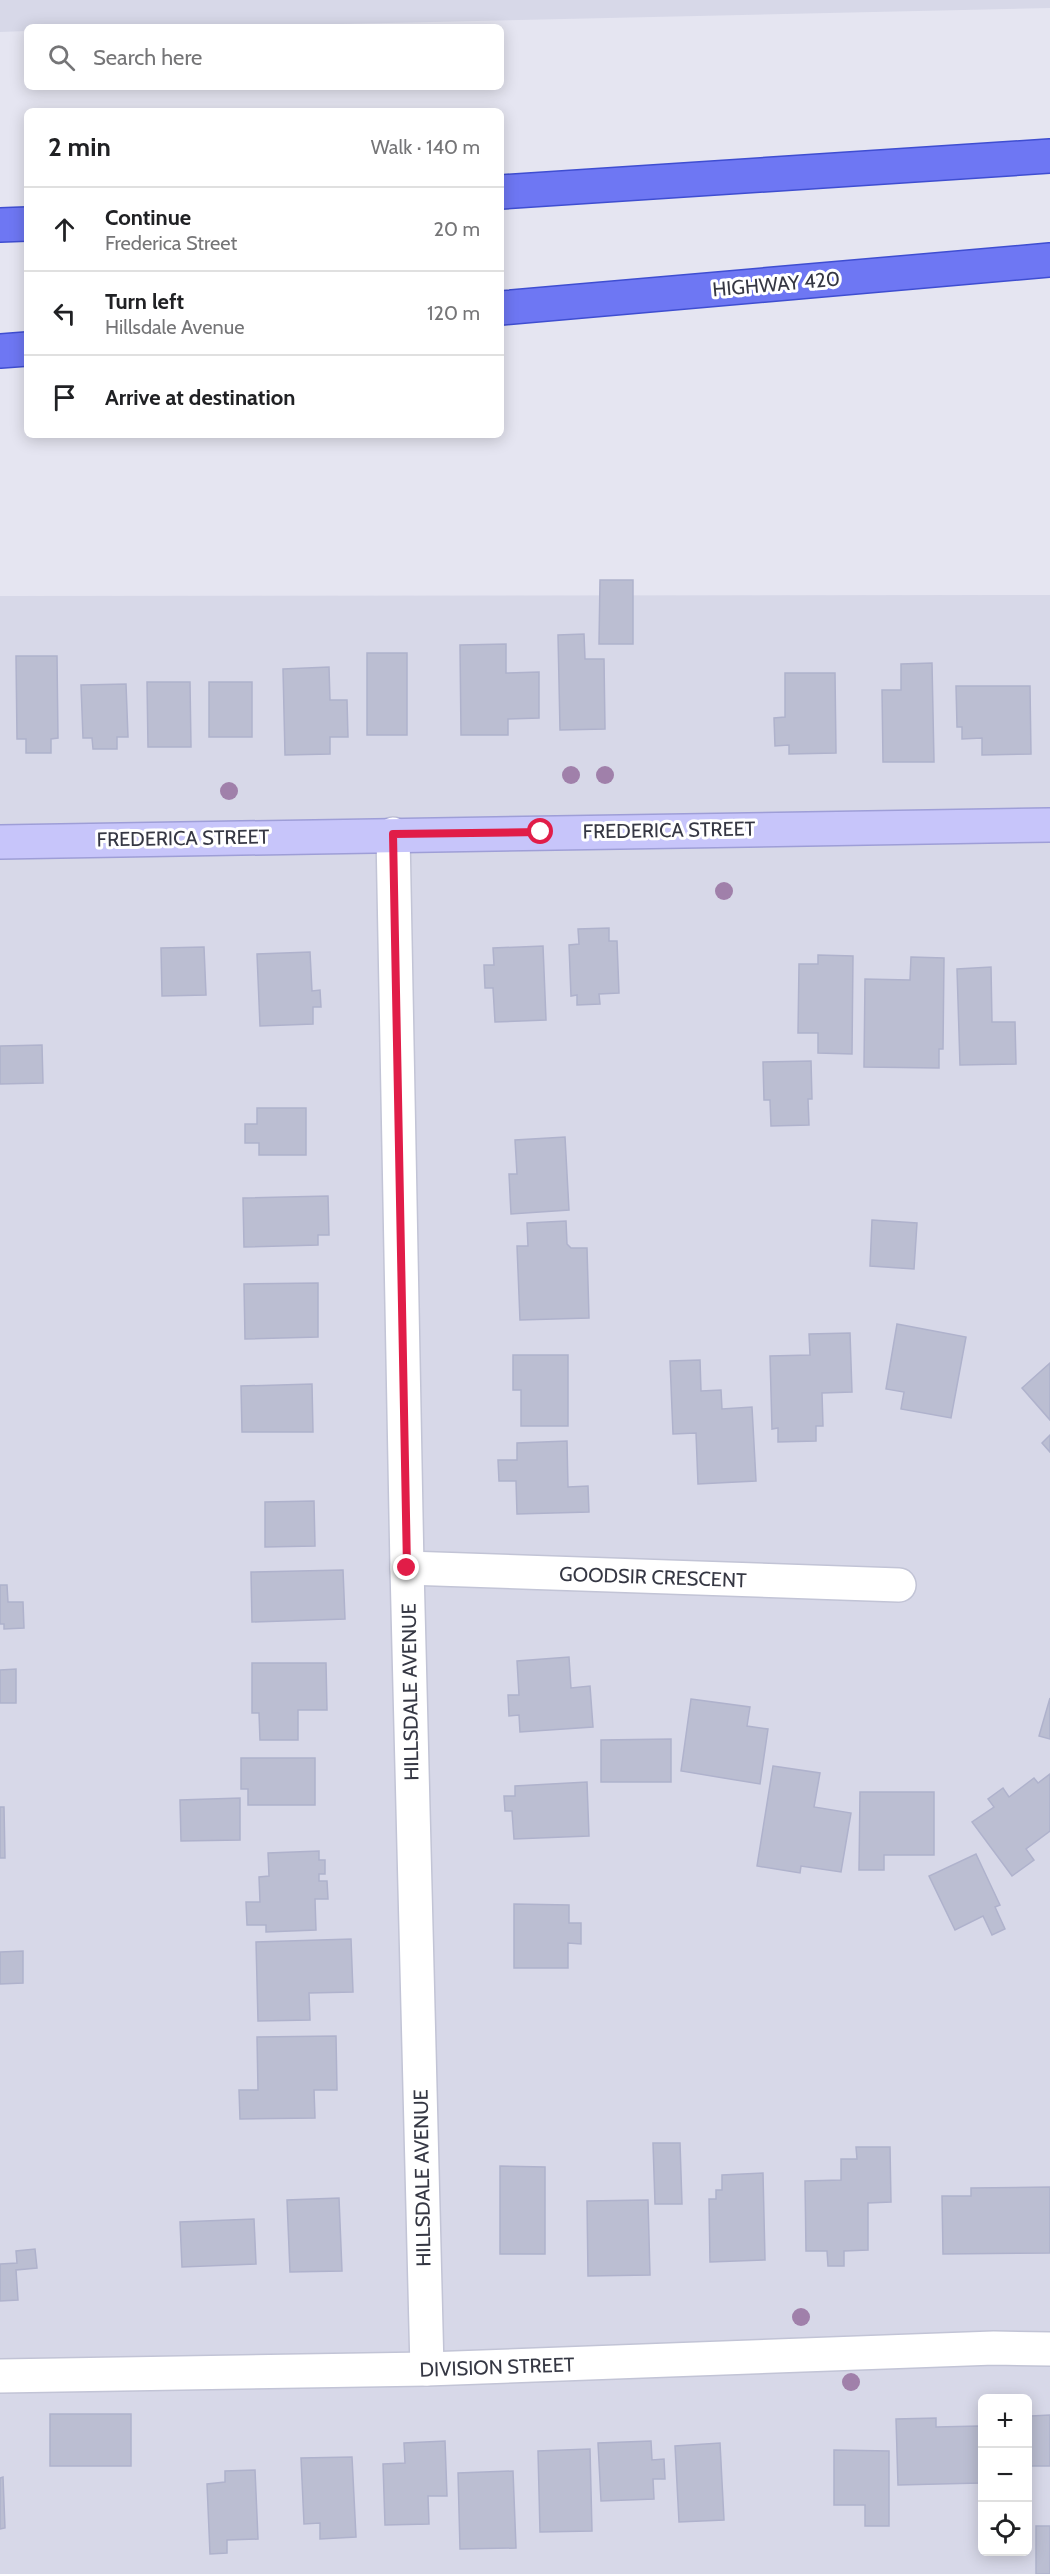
<!DOCTYPE html>
<meta charset="utf-8">
<style>
body{margin:0;font-family:Cabin,sans-serif;background:#f6f6f6;color:#202124}
.controls{position:absolute;right:18px;bottom:18px;display:grid;overflow:hidden;border-radius:9px;box-shadow:0 3px 15px #0003}
.controls button{width:54px;height:54px;display:grid;place-items:center;padding:0;border:0;border-bottom:2px solid #e0e0e0;background:#fff;color:#202124;font:30px sans-serif}
.stop{position:absolute;width:18px;height:18px;margin:-14px;border:4px solid #e11d48;border-radius:50%;background:#fff}
.stop.end{background:#e11d48;border-color:#fff;box-shadow:0 2px 6px #0008}
.list{margin:0;padding:0;list-style:none}
h2{display:flex;justify-content:space-between;align-items:center;height:78px;margin:0;padding:0 24px;font-size:26px}
h2 small{font-size:20px;font-weight:400;color:#757577}
.list li{display:grid;grid-template-columns:39px 1fr auto;gap:18px;align-items:center;box-sizing:border-box;height:84px;padding:0 24px;border-top:2px solid #e0e0e0}
.list b{display:block;font-size:22px;white-space:nowrap}
.list p{margin:0;font-size:20px;white-space:nowrap;color:#757577}
.list em{font-size:20px;font-style:normal;color:#757577}
.icon{flex:none;width:33px;height:33px;fill:none;stroke:currentColor;stroke-width:2;stroke-linecap:round;stroke-linejoin:round}
.map{position:relative;flex:none;width:1050px;height:2574px;overflow:hidden}
.search{position:absolute;background:#fff;box-shadow:0 3px 15px #0003;left:24px;top:24px;width:480px;height:66px;display:flex;align-items:center;gap:15px;box-sizing:border-box;padding:0 21px;border-radius:9px;color:#757577;font-size:22px}
.panel{position:absolute;background:#fff;box-shadow:0 3px 15px #0003;left:24px;top:108px;width:480px;height:330px;border-radius:9px}
.map>svg:first-child{display:block}
</style>
<div class="map">
<svg width="1050" height="2574" viewBox="0 0 1050 2574">
<rect width="100%" height="100%" fill="#e5e5f1"/>
<g fill="#d7d8e8" fill-rule="evenodd">
<path d="M0,0h1050v8l-839,19h-184v4l-27,1z"/>
<path d="M1050,595v1979h-1050v-1978zM982,2398h46v154h-46z"/>
</g>
<g fill="#bbbed2" stroke="#afb2cc" stroke-width="1.5">
<path d="M600,580h33v64h-34z"/>
<path d="M584,634l1,25h19l1,70 -45,1 -2,-95z"/>
<path d="M506,644v29l33,-1v46l-31,1v16h-47l-1,-90z"/>
<rect x="367" y="653" width="40" height="82"/>
<path d="M16,656h41l1,82 -7,1v14h-25v-14h-9z"/>
<path d="M932,663l2,99h-51l-1,-72h19v-26z"/>
<path d="M329,667l1,33h17l1,37h-18v17l-45,1 -2,-86z"/>
<path d="M785,673h50l1,80 -47,1v-9l-14,1 -1,-28 11,-1z"/>
<path d="M147,682h43l1,65h-43z"/>
<rect x="209" y="682" width="43" height="55"/>
<path d="M126,684l2,53h-11v12h-24l-1,-11h-9l-2,-53z"/>
<path d="M956,686h74l1,68 -49,1v-17l-20,1v-12h-5z"/>
<path d="M609,928v13h8l2,52 -20,1 1,10 -23,1v-10l-6,1 -2,-51 10,-1 -1,-15z"/>
<path d="M543,946l3,74 -51,2 -2,-34h-8l-1,-23h10l-1,-17z"/>
<path d="M204,947l2,48 -44,1 -1,-48z"/>
<path d="M310,952l2,39 8,-1 1,17h-8v17l-53,2 -3,-72z"/>
<path d="M818,955l35,1 -1,98 -34,-1v-20h-20l1,-69h19z"/>
<path d="M911,957l33,1 -1,91h-4v19l-75,-1 1,-88 45,1z"/>
<path d="M991,967l1,55h23l1,42 -56,1 -3,-96z"/>
<path d="M42,1045l1,38 -43,1v-38z"/>
<path d="M811,1061l1,38h-4l1,26 -38,1 -1,-26h-6l-1,-38z"/>
<path d="M257,1108h49v47h-47v-12h-14v-19h12z"/>
<path d="M565,1137l4,73 -58,4 -2,-40h8l-2,-34z"/>
<path d="M328,1196l1,39h-11v10l-74,2 -1,-49z"/>
<path d="M872,1220l45,3 -3,46 -44,-3z"/>
<path d="M566,1221l1,23 4,4h16l2,70 -69,2 -3,-74h11l-1,-23z"/>
<path d="M318,1283v54l-73,2 -1,-55z"/>
<path d="M897,1324l69,13 -15,81 -50,-9 3,-17 -18,-3z"/>
<path d="M850,1333l2,59 -30,1 1,33h-7v15l-38,1v-14l-6,1 -2,-73 40,-1 -1,-21z"/>
<path d="M513,1355h55v71h-47v-36h-8z"/>
<path d="M700,1360l1,31 20,-1 1,19 30,-2 4,74 -58,3 -2,-51 -23,1 -3,-73z"/>
<path d="M1050,1363v57l-28,-32z"/>
<path d="M312,1384l1,48h-71l-1,-46z"/>
<path d="M1050,1435v17l-8,-9z"/>
<path d="M567,1441l1,46 20,-1 1,26 -72,2 -1,-33h-17l-1,-21h19v-17z"/>
<path d="M314,1501l1,45 -50,1v-45z"/>
<path d="M343,1570l2,49 -93,3 -1,-50z"/>
<path d="M0,1585h7l1,17h15l1,26 -20,1v-5h-4z"/>
<path d="M569,1657l2,31 19,-2 3,41 -73,5 -1,-17 -10,1 -1,-21h11l-2,-34z"/>
<path d="M252,1663h74l1,47h-29v30h-38l-1,-27h-7z"/>
<path d="M16,1669v34h-16v-33z"/>
<path d="M1050,1698v41l-11,-3z"/>
<path d="M691,1699l59,8 -3,19 21,3 -8,55 -79,-13z"/>
<path d="M671,1739v43h-70v-42z"/>
<path d="M241,1758h74v47h-67v-16h-7z"/>
<path d="M773,1766l47,7 -6,34 37,6 -10,59 -40,-6 -1,7 -43,-7z"/>
<path d="M1050,1774v57l-24,18 8,11 -22,16 -40,-54 22,-15 -6,-8 15,-11 6,9 25,-19 4,5z"/>
<path d="M587,1782l2,54 -75,3 -2,-28h-7l-1,-15h11v-10z"/>
<path d="M860,1792h74v63h-50v15h-25z"/>
<path d="M240,1798v42l-59,1 -1,-41z"/>
<path d="M0,1807h4l1,51h-5z"/>
<path d="M319,1851v9h6v14h-6v7h8l1,18h-13l1,31 -50,2v-7h-19l-1,-23h14l-1,-25 10,-1 -1,-23z"/>
<path d="M976,1854l24,51 -5,2 10,22 -13,6 -9,-19 -28,14 -26,-54z"/>
<path d="M514,1904l55,1v18h12v21l-13,-1v25h-54z"/>
<path d="M351,1939l2,53 -44,1 1,27 -52,1 -2,-79z"/>
<path d="M23,1951v32l-23,1v-32z"/>
<path d="M336,2036l1,54h-23l1,28 -75,1 -1,-29h19l-1,-53z"/>
<path d="M653,2143h27l2,61h-27z"/>
<path d="M856,2147h34l1,55 -23,1v47l-24,1v15h-16l-1,-15h-21l-1,-70 36,-1v-21h16z"/>
<path d="M500,2166l45,1v87h-45z"/>
<path d="M763,2173l2,87 -55,2 -1,-63h7v-9h6v-15z"/>
<path d="M1050,2187v66l-107,1 -1,-58h29v-8z"/>
<path d="M339,2198l3,73 -52,1 -3,-72z"/>
<path d="M648,2200l2,75 -62,1 -1,-75z"/>
<path d="M254,2219l2,45 -74,3 -2,-45z"/>
<path d="M35,2249l2,19 -21,2 2,30 -18,1v-37l17,-1 -1,-12z"/>
<path d="M1028,2410h3v6l19,-1v51h-22z"/>
<rect x="50" y="2414" width="81" height="52"/>
<path d="M936,2418v9l43,-1 1,57 -82,2 -2,-66z"/>
<path d="M445,2441l2,55h-19l1,28 -44,1 -2,-61 22,-1 -1,-20z"/>
<path d="M651,2441l1,19 12,-1 1,20h-12l1,20 -53,2 -3,-58z"/>
<path d="M720,2443l4,77 -45,2 -4,-76z"/>
<path d="M590,2449l2,82 -52,1 -2,-81z"/>
<path d="M834,2450l55,1v75h-24v-21h-31z"/>
<path d="M352,2457l4,80 -36,2v-16l-16,1 -3,-66z"/>
<path d="M255,2470l3,69 -31,1v13l-17,1 -3,-70 18,-2v-11z"/>
<path d="M513,2471l3,77 -56,1 -2,-76z"/>
<path d="M3,2477l2,51 -5,1v-51z"/>
<rect x="1036" y="2526" width="14" height="48"/>
</g>
<g fill="none" stroke-linecap="round" stroke-linejoin="round">
<defs>
<g id="street">
<path d="M393,834l14,734 20,801"/>
<path d="M407,1568l492,17"/>
<path d="M0,2376l427,-7 567,-21 56,1"/>
</g>
<path id="secondary" d="M0,842l1050,-17"/>
<g id="highway">
<path d="M501,192l549,-36"/>
<path d="M0,225l27,-1"/>
<path d="M501,308l549,-48"/>
<path d="M0,351l27,-2"/>
</g>
</defs>
<use href="#street" stroke="#c2c4d6" stroke-width="36"/>
<use href="#secondary" stroke="#9e9ed7" stroke-width="36"/>
<use href="#highway" stroke="#3f4ed1" stroke-width="36"/>
<use href="#street" stroke="#fff" stroke-width="33"/>
<use href="#secondary" stroke="#c7c5fa" stroke-width="33"/>
<use href="#highway" stroke="#6e77f3" stroke-width="33"/>
</g>
<g fill="#a080aa">
<circle cx="571" cy="775" r="9"/>
<circle cx="605" cy="775" r="9"/>
<circle cx="229" cy="791" r="9"/>
<circle cx="724" cy="891" r="9"/>
<circle cx="801" cy="2317" r="9"/>
<circle cx="851" cy="2382" r="9"/>
</g>
<g fill="none" stroke-linecap="round" stroke-linejoin="round">
<path stroke="#e11d48" stroke-width="8" d="M407,1568l-14,-734 148,-2"/>
</g>
<g text-anchor="middle" stroke-width="6" stroke-linejoin="round" paint-order="stroke">
<g font-size="20" fill="#353743" stroke="#fff">
<text transform="translate(776 284) rotate(-5)" y="7">HIGHWAY 420</text>
<text transform="translate(669 830) rotate(-1)" y="7">FREDERICA STREET</text>
<text transform="translate(183 838) rotate(-1)" y="7">FREDERICA STREET</text>
<text transform="translate(653 1577) rotate(2)" y="7">GOODSIR CRESCENT</text>
<text transform="translate(410 1692) rotate(-91)" y="7">HILLSDALE AVENUE</text>
<text transform="translate(422 2178) rotate(-91)" y="7">HILLSDALE AVENUE</text>
<text transform="translate(497 2367) rotate(-2)" y="7">DIVISION STREET</text>
</g>
</g>
</svg>
<div class="controls">
<button>+</button>
<button>−</button>
<button><svg class="icon" aria-label="locate" viewBox="0 0 24 24"><circle cx="12" cy="12" r="6"/><path d="M12 2v4M12 18v4M2 12h4M18 12h4"/></svg></button>
</div>
<div class="stop" style="left:541px;top:832px"></div>
<div class="stop end" style="left:407px;top:1568px"></div>
<div class="search"><svg class="icon" aria-label="search" viewBox="0 0 24 24"><circle cx="10" cy="10" r="6"/><path d="M15 15l6 6"/></svg>Search here</div>
<section class="panel">
<h2>2 min<small>Walk · 140 m</small></h2>
<ul class="list">
<li><svg class="icon" aria-label="ahead" viewBox="0 0 24 24"><path d="M12 20V5M6 11l6-6 6 6"/></svg><div><b>Continue</b><p>Frederica Street</p></div><em>20 m</em></li>
<li><svg class="icon" aria-label="left" viewBox="0 0 24 24"><path d="M17 20v-9H6M10 6l-5 5 5 5"/></svg><div><b>Turn left</b><p>Hillsdale Avenue</p></div><em>120 m</em></li>
<li><svg class="icon" aria-label="arrive" viewBox="0 0 24 24"><path d="M6 21V4h12l-3 4 3 4H6"/></svg><div><b>Arrive at destination</b></div></li>
</ul>
</section>
</div>
